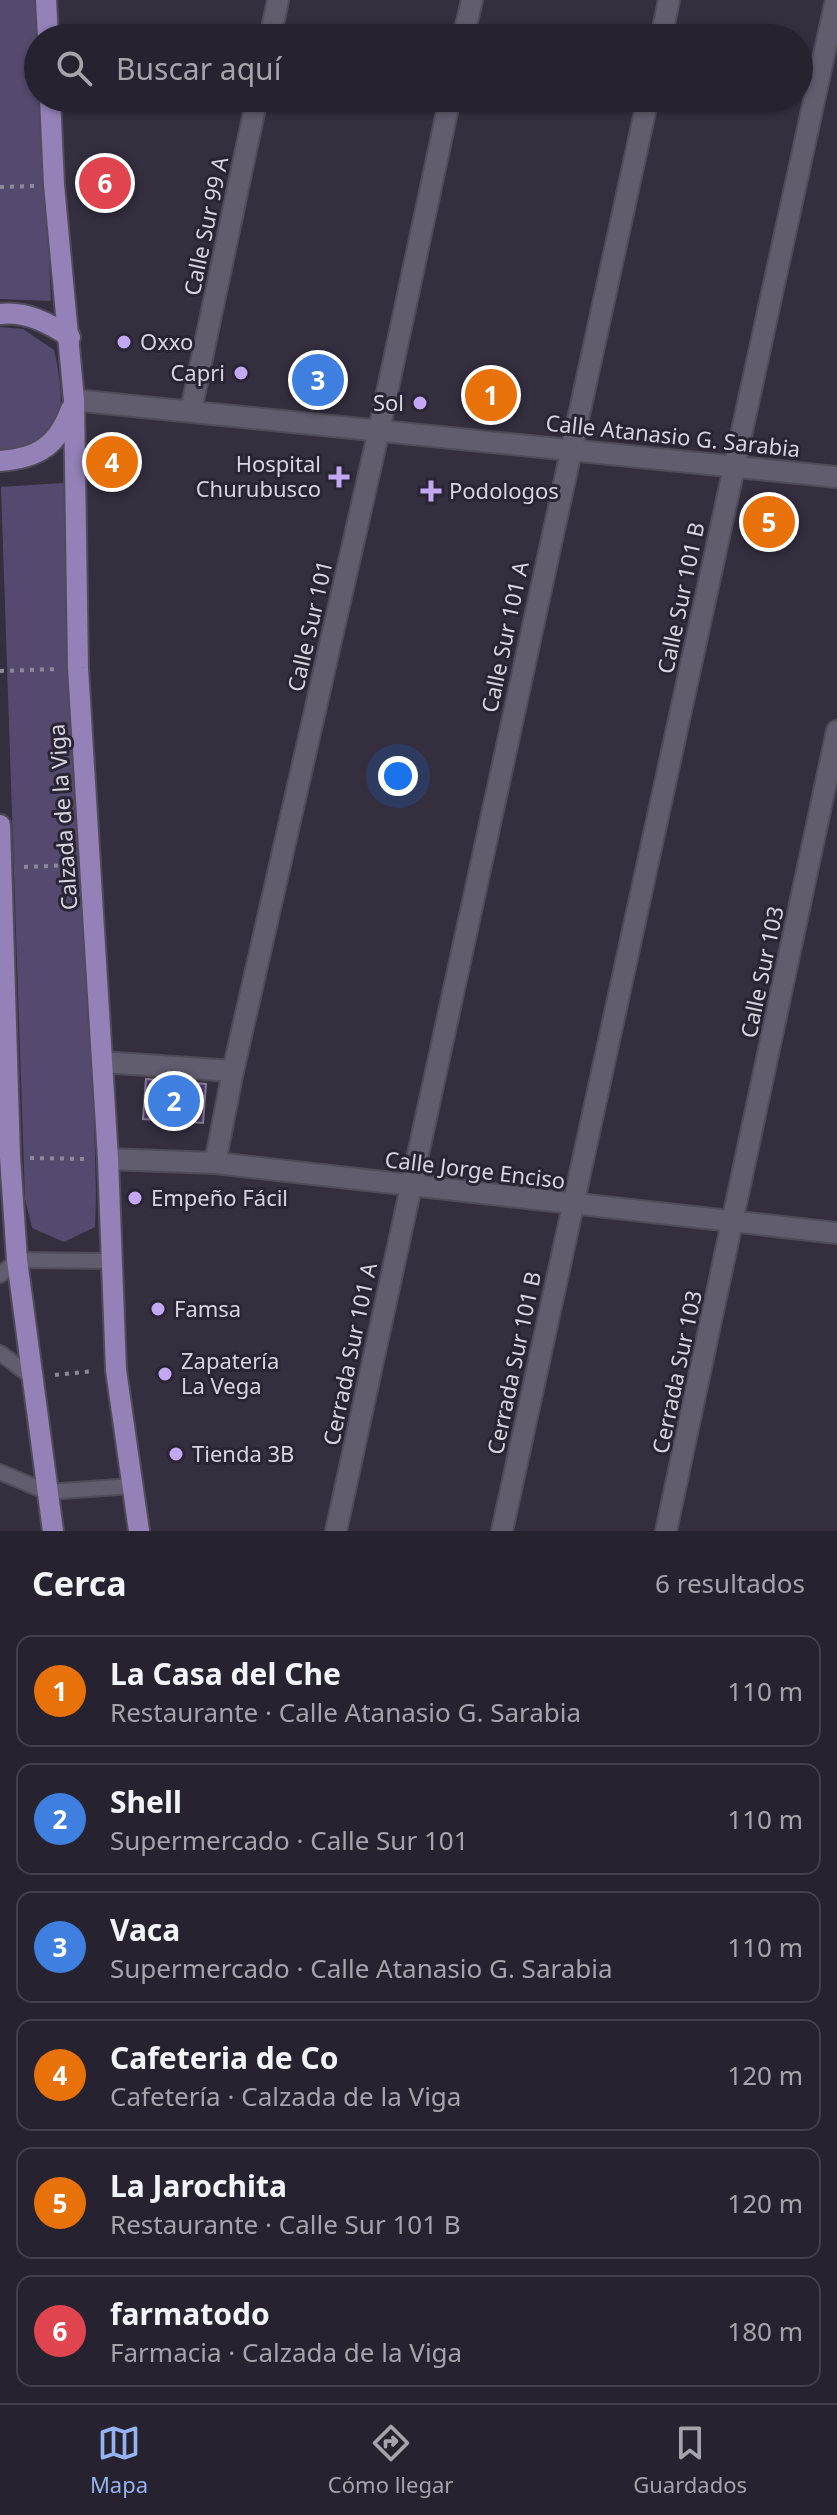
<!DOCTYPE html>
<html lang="es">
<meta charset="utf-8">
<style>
body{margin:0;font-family:"Noto Sans",sans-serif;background:#2f2a37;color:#f1f3f6}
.you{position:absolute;left:398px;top:776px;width:28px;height:28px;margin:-20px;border:6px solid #fff;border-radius:50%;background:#1a73e8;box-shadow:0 0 0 12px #1a73e833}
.badge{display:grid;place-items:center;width:52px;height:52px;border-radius:50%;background:#95b2f1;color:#fff;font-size:26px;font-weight:700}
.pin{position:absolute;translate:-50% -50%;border:4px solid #fff;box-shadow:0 2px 8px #0006}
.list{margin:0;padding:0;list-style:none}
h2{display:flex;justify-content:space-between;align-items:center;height:104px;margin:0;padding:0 32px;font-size:34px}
h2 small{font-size:26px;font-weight:400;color:#a4a4aa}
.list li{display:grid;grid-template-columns:52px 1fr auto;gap:24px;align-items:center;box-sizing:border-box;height:112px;margin:0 16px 16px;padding:0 16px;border:2px solid #433f4b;border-radius:16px}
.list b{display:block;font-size:30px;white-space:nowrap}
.list p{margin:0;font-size:26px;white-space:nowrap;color:#a4a4aa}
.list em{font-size:26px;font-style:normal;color:#a4a4aa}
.icon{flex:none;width:44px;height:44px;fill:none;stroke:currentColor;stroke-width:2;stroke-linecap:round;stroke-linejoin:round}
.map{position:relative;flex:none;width:837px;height:1531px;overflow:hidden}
.search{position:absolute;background:#27222f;box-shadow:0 2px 6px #0004;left:24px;right:24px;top:24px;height:88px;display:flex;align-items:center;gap:20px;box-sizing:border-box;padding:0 28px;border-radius:44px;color:#a4a4aa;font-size:30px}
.sheet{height:872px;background:#27222f}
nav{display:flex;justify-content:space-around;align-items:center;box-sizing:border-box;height:112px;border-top:2px solid #433f4b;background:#27222f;font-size:22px;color:#a4a4aa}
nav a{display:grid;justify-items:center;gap:4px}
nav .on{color:#95b2f1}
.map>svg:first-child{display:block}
</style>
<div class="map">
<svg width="837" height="1531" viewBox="0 0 837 1531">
<rect width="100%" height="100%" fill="#342e3f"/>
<g fill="#56496f">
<path d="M0,0h38v98h4l9,203 -51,-2z"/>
<path d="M0,327l23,2 31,21c12,54 15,97 -54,101z"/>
<path d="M78,482l18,714 -1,31 -31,15 -32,-14 -7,-29 -24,-712z"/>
</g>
<path fill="#4d386f" stroke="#888296" stroke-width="2" d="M146,1079l60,5 -3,39 -60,-4z"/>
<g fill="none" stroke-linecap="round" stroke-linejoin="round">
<defs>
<g id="lane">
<path d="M0,1275l17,-15 94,1"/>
<path d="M0,1353l32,24"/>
<path d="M0,1472l47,20 85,-6"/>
</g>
<g id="street">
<path d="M270,38l8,-38"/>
<path d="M463,38l9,-38"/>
<path d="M661,38l8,-38"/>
<path d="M191,410l66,-312"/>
<path d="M102,1062l131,9"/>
<path d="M108,1159l107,4 622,70"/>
<path d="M215,1163l18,-92 146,-641 71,-332"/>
<path d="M336,1531l312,-1433"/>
<path d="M502,1531l334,-1531"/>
<path d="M666,1531l171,-800"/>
</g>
<path id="secondary" d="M74,400l763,77"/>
<g id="primary">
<path d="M46,0l2,38"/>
<path d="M50,98l4,87 20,215 4,268 30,491 8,211 23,161"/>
<path d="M0,314c26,-3 49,9 70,23"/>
<path d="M0,461c39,-3 58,-16 71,-52"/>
<path d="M0,825l10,332 7,103 36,271"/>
</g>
</defs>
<use href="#lane" stroke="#504b59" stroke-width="18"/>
<use href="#street" stroke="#504b59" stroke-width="24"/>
<use href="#secondary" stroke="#504b59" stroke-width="24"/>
<use href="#primary" stroke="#504b59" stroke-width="24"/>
<g stroke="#8d8895" stroke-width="4" stroke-dasharray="4 6" stroke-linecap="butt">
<path d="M0,187l34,-1"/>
<path d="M0,671l58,-2"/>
<path d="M24,867l47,-2"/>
<path d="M30,1158l55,1"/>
<path d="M55,1375l39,-4"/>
</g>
<use href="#lane" stroke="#615c6e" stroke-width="14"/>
<use href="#street" stroke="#615c6e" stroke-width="20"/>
<use href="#secondary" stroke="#615c6e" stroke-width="20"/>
<use href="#primary" stroke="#9381b7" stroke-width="20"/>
</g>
<g fill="#c2a8f3" stroke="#2a2434" stroke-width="3">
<circle cx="124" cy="342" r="8"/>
<circle cx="241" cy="373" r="8"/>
<circle cx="420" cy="403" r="8"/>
<path d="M335 465h8v8h8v8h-8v8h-8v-8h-8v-8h8z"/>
<path d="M427 479h8v8h8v8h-8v8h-8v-8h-8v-8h8z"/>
<circle cx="135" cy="1198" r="8"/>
<circle cx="158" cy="1309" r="8"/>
<circle cx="165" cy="1374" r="8"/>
<circle cx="176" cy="1454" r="8"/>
</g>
<g text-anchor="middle" stroke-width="6" stroke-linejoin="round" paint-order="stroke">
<g font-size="22" fill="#d8d4df" stroke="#2a2434">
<text transform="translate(206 226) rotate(-78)" y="8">Calle Sur 99 A</text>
<text transform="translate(673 436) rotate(6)" y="8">Calle Atanasio G. Sarabia</text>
<text transform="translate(681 598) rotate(-78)" y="8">Calle Sur 101 B</text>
<text transform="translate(310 626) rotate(-77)" y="8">Calle Sur 101</text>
<text transform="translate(505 637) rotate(-78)" y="8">Calle Sur 101 A</text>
<text transform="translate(63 817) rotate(-94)" y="8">Calzada de la Viga</text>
<text transform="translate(762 972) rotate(-78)" y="8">Calle Sur 103</text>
<text transform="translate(475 1170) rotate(7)" y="8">Calle Jorge Enciso</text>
<text transform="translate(350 1354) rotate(-78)" y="8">Cerrada Sur 101 A</text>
<text transform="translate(514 1363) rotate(-78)" y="8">Cerrada Sur 101 B</text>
<text transform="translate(677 1372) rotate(-78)" y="8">Cerrada Sur 103</text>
</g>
<g font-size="22" fill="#d8d4df" stroke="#2a2434" text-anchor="start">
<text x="140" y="350">Oxxo</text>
<text x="225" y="381" text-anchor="end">Capri</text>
<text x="404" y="411" text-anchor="end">Sol</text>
<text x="321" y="472" text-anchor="end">Hospital<tspan x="321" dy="25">Churubusco</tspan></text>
<text x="449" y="499">Podologos</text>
<text x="151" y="1206">Empeño Fácil</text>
<text x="174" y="1317">Famsa</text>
<text x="181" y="1369">Zapatería<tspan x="181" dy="25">La Vega</tspan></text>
<text x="192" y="1462">Tienda 3B</text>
</g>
</g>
</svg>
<div class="you"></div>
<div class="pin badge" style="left:491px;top:395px;background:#e8710a">1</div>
<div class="pin badge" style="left:174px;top:1101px;background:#3f7fe0">2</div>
<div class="pin badge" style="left:318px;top:380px;background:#3f7fe0">3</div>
<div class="pin badge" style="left:112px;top:462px;background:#e8710a">4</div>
<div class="pin badge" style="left:769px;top:522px;background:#e8710a">5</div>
<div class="pin badge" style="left:105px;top:183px;background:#e0444e">6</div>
<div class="search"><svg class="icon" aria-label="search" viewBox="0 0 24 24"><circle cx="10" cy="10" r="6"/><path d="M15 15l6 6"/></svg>Buscar aquí</div>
</div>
<section class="sheet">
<h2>Cerca<small>6 resultados</small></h2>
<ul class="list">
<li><span class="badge" style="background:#e8710a">1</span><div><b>La Casa del Che</b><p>Restaurante · Calle Atanasio G. Sarabia</p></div><em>110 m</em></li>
<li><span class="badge" style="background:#3f7fe0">2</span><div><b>Shell</b><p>Supermercado · Calle Sur 101</p></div><em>110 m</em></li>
<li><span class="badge" style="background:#3f7fe0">3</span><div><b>Vaca</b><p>Supermercado · Calle Atanasio G. Sarabia</p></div><em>110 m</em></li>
<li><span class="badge" style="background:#e8710a">4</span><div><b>Cafeteria de Co</b><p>Cafetería · Calzada de la Viga</p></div><em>120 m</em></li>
<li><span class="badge" style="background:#e8710a">5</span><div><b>La Jarochita</b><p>Restaurante · Calle Sur 101 B</p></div><em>120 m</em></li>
<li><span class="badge" style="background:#e0444e">6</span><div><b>farmatodo</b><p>Farmacia · Calzada de la Viga</p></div><em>180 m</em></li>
</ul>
</section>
<nav>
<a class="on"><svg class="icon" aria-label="map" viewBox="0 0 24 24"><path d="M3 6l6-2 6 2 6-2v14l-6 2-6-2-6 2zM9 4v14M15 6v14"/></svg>Mapa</a>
<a><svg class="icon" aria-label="directions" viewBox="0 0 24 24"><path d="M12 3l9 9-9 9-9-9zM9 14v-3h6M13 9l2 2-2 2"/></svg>Cómo llegar</a>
<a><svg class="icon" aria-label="saved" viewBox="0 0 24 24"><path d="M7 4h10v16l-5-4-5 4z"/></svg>Guardados</a>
</nav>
